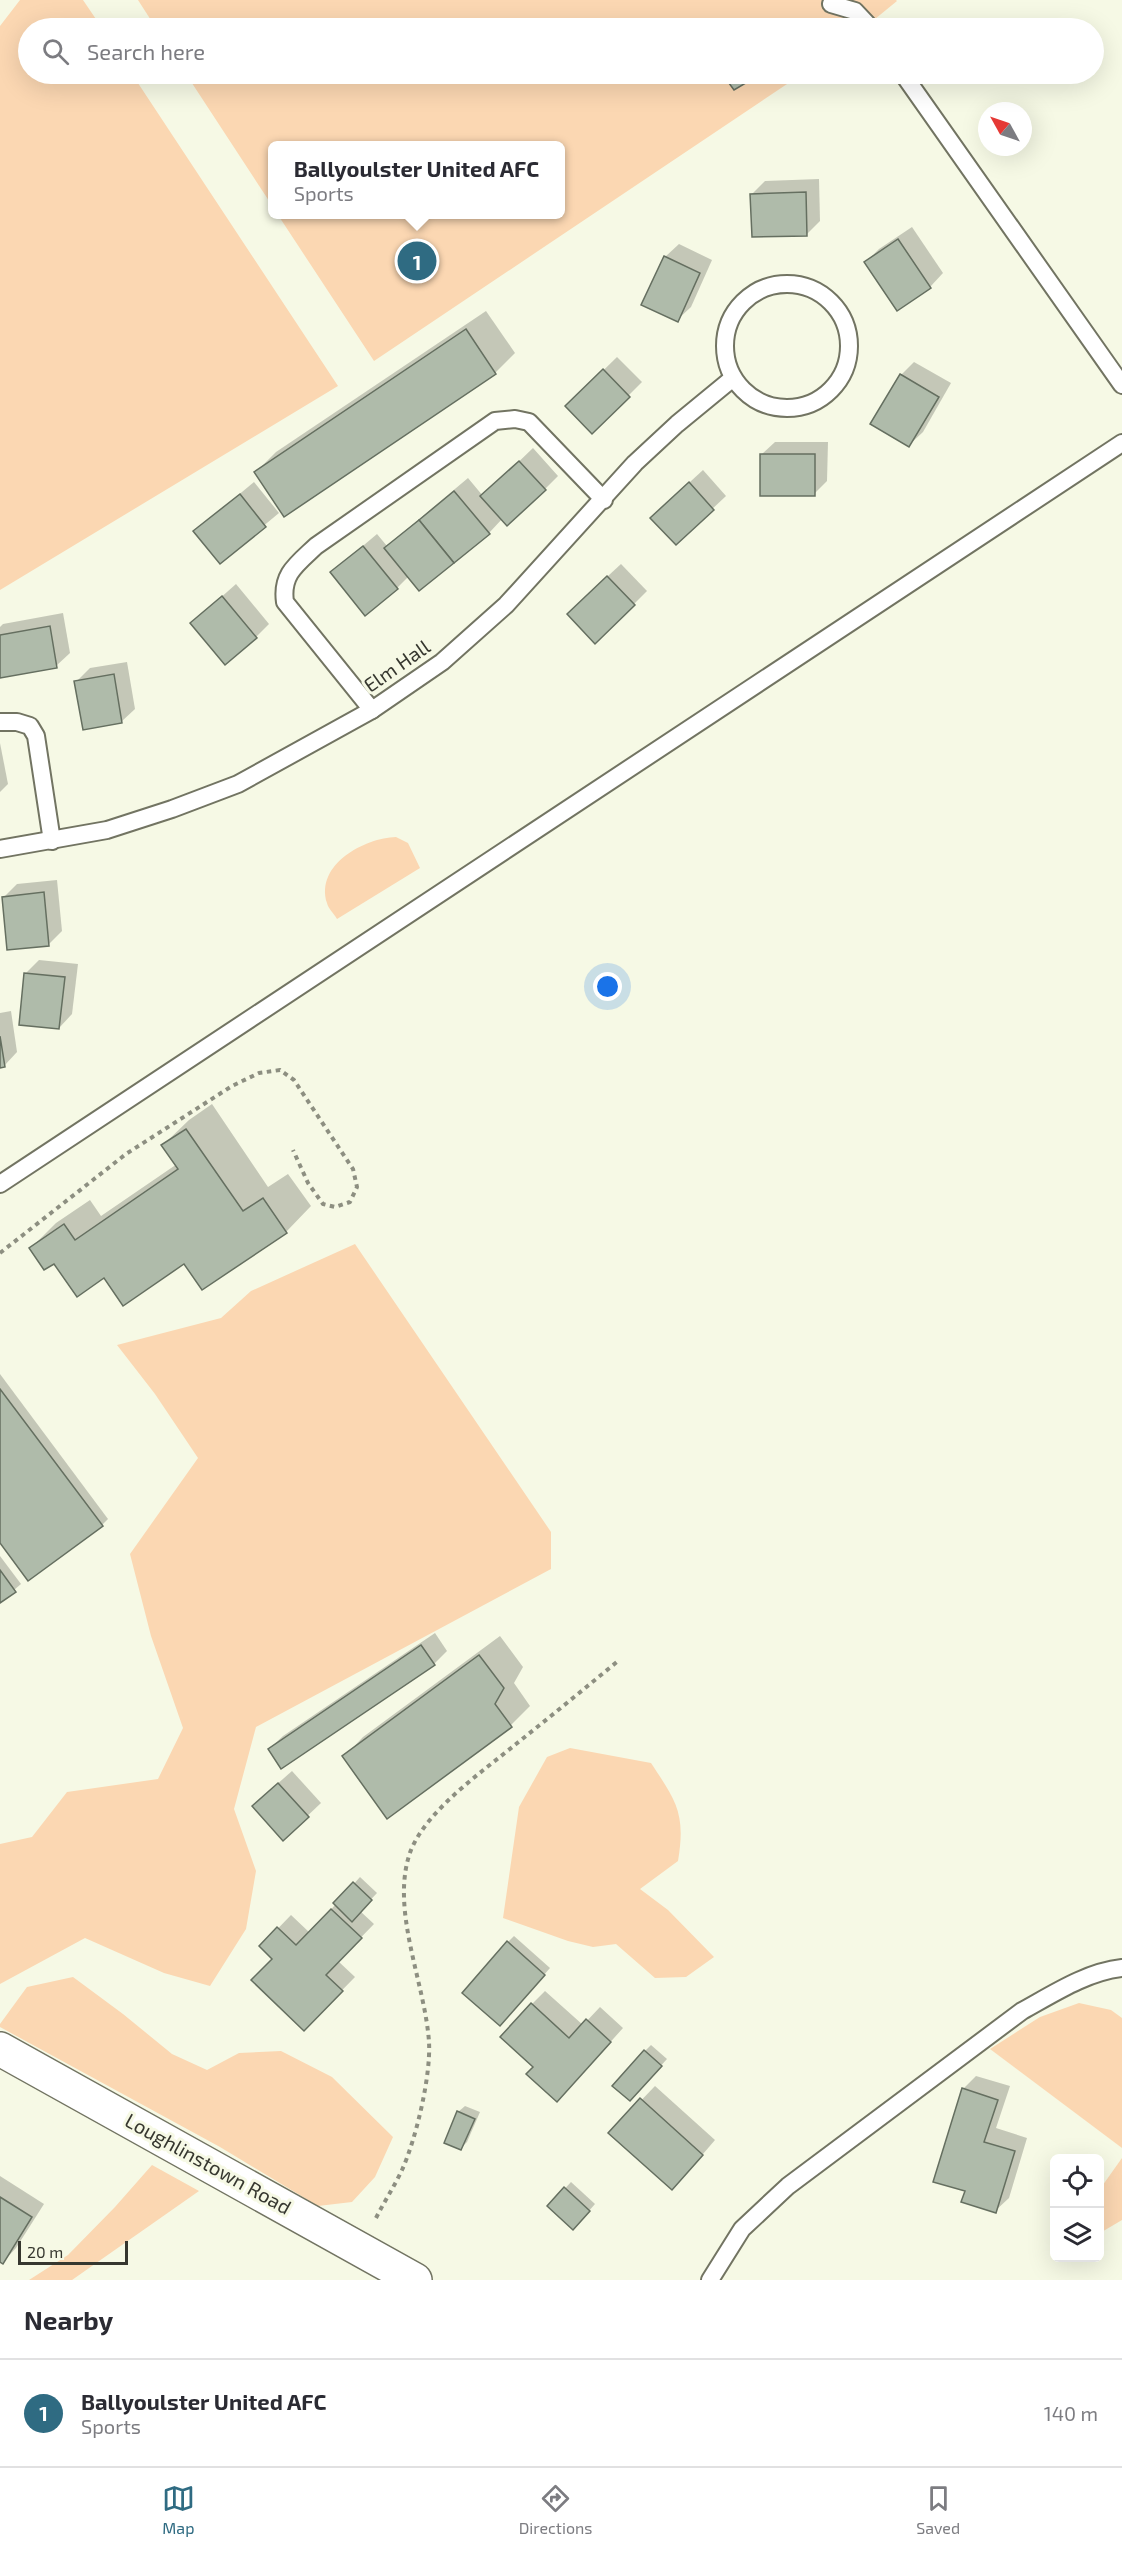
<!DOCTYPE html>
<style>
body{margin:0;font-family:"Exo 2",sans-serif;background:#f7f7f7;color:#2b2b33}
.controls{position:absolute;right:18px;bottom:18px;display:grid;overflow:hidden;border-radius:9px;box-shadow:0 6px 24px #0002}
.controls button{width:54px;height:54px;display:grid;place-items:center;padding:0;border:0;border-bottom:2px solid #e1e1e2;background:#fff;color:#2b2b33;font:30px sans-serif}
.compass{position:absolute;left:978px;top:102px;width:54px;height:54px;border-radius:50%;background:#fff;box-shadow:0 6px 24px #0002;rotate:310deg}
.scale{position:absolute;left:18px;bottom:15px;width:110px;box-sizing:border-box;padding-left:6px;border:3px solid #36372f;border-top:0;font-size:16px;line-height:21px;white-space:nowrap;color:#36372f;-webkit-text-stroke:4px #f6f9e5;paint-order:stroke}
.you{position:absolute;left:608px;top:987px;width:21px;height:21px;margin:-15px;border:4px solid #fff;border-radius:50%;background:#1a73e8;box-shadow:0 0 0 9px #1a73e833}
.badge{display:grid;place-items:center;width:39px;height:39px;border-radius:50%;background:#2f6b82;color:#fff;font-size:20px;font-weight:700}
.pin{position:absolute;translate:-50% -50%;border:3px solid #fff;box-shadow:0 2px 6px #0006}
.popup{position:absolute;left:268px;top:141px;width:297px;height:78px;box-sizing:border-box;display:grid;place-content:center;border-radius:9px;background:#fff;filter:drop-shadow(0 2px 4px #0005);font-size:20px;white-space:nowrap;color:#7c7c81}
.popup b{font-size:22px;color:#2b2b33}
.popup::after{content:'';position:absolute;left:50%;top:100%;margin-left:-12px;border:12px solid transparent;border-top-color:#fff}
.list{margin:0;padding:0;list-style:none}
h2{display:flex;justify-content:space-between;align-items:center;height:78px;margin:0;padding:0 24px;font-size:26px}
h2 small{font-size:20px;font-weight:400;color:#7c7c81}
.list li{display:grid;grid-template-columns:39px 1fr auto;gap:18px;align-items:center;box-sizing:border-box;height:108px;padding:0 24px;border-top:2px solid #e1e1e2}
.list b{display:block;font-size:22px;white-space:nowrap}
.list p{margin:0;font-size:20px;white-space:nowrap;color:#7c7c81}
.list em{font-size:20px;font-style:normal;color:#7c7c81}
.icon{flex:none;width:33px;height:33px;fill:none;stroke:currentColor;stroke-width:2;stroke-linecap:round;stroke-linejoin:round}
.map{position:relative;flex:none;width:1122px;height:2280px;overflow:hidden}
.search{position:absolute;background:#fff;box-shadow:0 6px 24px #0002;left:18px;right:18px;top:18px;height:66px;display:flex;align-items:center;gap:15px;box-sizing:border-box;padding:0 21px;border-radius:33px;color:#7c7c81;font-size:22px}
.sheet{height:186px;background:#fff}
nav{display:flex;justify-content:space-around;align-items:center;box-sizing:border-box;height:84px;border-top:2px solid #e1e1e2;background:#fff;font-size:16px;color:#7c7c81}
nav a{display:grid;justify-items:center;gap:3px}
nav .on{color:#2f6b82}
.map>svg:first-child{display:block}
</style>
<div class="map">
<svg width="1122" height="2280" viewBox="0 0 1122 2280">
<rect width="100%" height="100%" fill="#f6f9e5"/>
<g fill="#fbd7b2">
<path d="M20,0h63l19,28h-74v46h104l206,312 -338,204v-564z"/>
<path d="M138,0h758l1,1 -33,27h-708z"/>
<path d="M186,74h616l-428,287 -96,-146 283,-1v-68h-288v61z"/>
<path d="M396,837l12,6 12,25 -83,51c-3,-5 -9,-11 -10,-16 -12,-39 38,-65 69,-66z"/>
<path d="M355,1244l196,288v37l-295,158 -22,82 22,62 -10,58 -36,57 -46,-13 -79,-35 -85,46v-140l32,-7 35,-45 91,-13 25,-51 -32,-92 -21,-82 68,-96 -43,-64 -38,-49 104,-27 30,-27z"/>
<path d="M570,1748l81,15c25,38 35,50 27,98l-38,28 28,21 46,47 -28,20 -31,1 -39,-34 -23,3 -25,-6 -65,-23 16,-111 28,-50z"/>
<path d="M73,1977l50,37 49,40 35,16 32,-17 42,-2 51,26 61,60 -18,40 -23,25 -34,4 -98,-59 -220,-120v-3l27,-37z"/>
<path d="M1079,2003l32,7 11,8v130l-132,-99 50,-32z"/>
<path d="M1122,2158v62l-22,13v-44z"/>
<path d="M152,2165l47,26 -127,89h-43l39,-25 47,-48z"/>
</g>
<g fill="#0003">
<path d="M819,179l1,42 -13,13 -55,-40 13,-13z"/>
<path d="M912,227l31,46 -13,14 -64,-25 13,-13z"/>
<path d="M679,244l33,16 -21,47 -14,13 -12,-63z"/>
<path d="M486,311l29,42 -20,20 -239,99 20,-20z"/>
<path d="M617,357l25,25 -50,50 -25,-26z"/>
<path d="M914,362l37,21 -28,49 -14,13 -8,-70z"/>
<path d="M775,442h53l-1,39 -13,13 -53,-39z"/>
<path d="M533,448l25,28 -13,13 -42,29 -14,15 -80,43 -12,12 -65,-16 45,-38 10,12 81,-68 15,18z"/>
<path d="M703,470l23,26 -50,47 -11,-38z"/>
<path d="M254,482l25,31 -59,49 -25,-31z"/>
<path d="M621,564l26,27 -13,13 -52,-4z"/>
<path d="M236,584l33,40 -13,13 -64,-14z"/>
<path d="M63,613l7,40 -14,13 -56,11v-50l3,-3z"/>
<path d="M127,662l8,47 -14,13 -45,-40 14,-14z"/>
<path d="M0,743l8,41 -8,8z"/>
<path d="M57,880l5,51 -14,14 -45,-47 14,-14z"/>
<path d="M39,960l39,4 -6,50 -13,14 -33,-55z"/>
<path d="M11,1011l6,41 -13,14h-4v-53z"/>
<path d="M212,1104l56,83 20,-13 23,32 -25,26 -101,30 -80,14 -50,-14 -24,-14 25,-25 34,-23 11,16 76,-52 -14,-19 26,-25z"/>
<path d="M0,1374l108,145 -6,6 -102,16z"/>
<path d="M0,1556l21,28 -21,18z"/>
<path d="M435,1633l12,18 -13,13 -165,85 14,-13z"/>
<path d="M500,1636l23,31 -9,16 16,23 -19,19 -167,32 19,-20z"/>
<path d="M292,1771l29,32 -38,36 -16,-46z"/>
<path d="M360,1877l17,16 -17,18 14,13 -36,37 17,16 -51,52 -30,-70 -13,-13 30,-31 19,18z"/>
<path d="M514,1936l36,32 -44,50 2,-76z"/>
<path d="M545,1991l38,34 17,-18 23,21 -53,59 -38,-83z"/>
<path d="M651,2045l16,14 -31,34 9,-42z"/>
<path d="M976,2076l34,10 -14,42 31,10 -18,60 -14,13 -32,-122z"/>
<path d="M655,2086l60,54 -30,35 -75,-42z"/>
<path d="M465,2106l15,6 -13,30 -6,6 -3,-36z"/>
<path d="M0,2176l44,28 -28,44 -13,14 -3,-2z"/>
<path d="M571,2182l24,22 -15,17 -31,-15z"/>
</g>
<g fill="#afbbaa" stroke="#656f60" stroke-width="1.5">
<path d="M735,74h26l-27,16 -8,-11z"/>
<path d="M806,192l1,44 -55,1 -2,-43z"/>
<path d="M898,239l33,49 -34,23 -33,-49z"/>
<path d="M664,256l36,17 -22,49 -37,-17z"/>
<path d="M466,329l30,45 -212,143 -30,-45z"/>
<path d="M603,369l27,28 -38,37 -27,-28z"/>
<path d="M900,374l39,23 -30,50 -39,-23z"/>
<rect x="760" y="454" width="55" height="42"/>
<path d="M519,461l27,29 -39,36 -27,-30z"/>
<path d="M689,482l25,28 -38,35 -26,-27z"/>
<path d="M454,491l36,43 -36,29 -35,-43z"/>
<path d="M240,494l26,33 -46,37 -27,-33z"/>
<path d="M419,520l35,43 -35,28 -35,-43z"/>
<path d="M363,546l35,43 -33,27 -35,-44z"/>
<path d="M607,576l28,29 -40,39 -28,-30z"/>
<path d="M222,596l35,42 -32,27 -35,-42z"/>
<path d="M50,626l7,42 -57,10v-43z"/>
<path d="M114,674l8,49 -39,7 -9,-49z"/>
<path d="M44,892l5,54 -42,4 -5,-53z"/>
<path d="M24,973l41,4 -6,52 -40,-4z"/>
<path d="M0,1036l5,31 -5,1z"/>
<path d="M186,1129l57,82 20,-13 24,35 -85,57 -18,-26 -61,42 -19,-28 -27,19 -23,-33 -10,6 -15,-22 35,-24 11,16 103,-71 -17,-24z"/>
<path d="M0,1389l103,137 -75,55 -28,-38z"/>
<path d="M0,1570l16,22 -16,11z"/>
<path d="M421,1645l14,20 -154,104 -13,-20z"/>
<path d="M479,1655l25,33 -9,16 17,23 -125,92 -45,-63z"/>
<path d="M278,1783l31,34 -26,24 -31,-35z"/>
<path d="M353,1882l19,18 -20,22 -19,-19z"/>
<path d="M331,1909l31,29 -36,37 17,16 -39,40 -53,-51 21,-21 -13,-13 18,-19 19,18z"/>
<path d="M507,1941l38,34 -45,51 -38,-33z"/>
<path d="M531,2003l38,35 17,-19 25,23 -54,60 -31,-28 7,-7 -33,-30z"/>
<path d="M644,2050l18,16 -32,35 -18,-15z"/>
<path d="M962,2088l36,12 -14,42 31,9 -19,62 -35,-11 4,-11 -32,-9z"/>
<path d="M640,2098l63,57 -31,35 -64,-57z"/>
<path d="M457,2111l18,8 -14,31 -17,-7z"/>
<path d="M564,2187l26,24 -17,19 -26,-24z"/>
<path d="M0,2197l32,20 -29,47 -3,-2z"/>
</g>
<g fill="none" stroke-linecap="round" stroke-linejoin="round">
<defs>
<g id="lane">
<path d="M831,4l24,7 16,17"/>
<path d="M903,74l219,311"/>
<circle cx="787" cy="346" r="62"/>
<path d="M372,710l-87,-108c-4,-28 12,-38 31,-56l179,-125 20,-2 14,3 75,78"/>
<path d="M0,722h17l13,4 6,10 16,105"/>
<path d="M0,849l107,-19 65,-21 66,-25 134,-74 70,-48 64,-57 129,-142 42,-39 56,-46"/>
<path d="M0,1184l1122,-741"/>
<path d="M710,2280l32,-51 46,-43 234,-175c31,-17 64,-39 100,-43"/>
</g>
<path id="secondary" d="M0,2049l415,231"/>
</defs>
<use href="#lane" stroke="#727462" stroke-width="20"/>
<use href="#secondary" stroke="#727462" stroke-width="36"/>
<g stroke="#8d8f81" stroke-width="4" stroke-dasharray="4.5 4.5" stroke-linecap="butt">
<path d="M0,1253l126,-99 106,-68 27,-13 21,-3 14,10 59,89 4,18 -7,15 -15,5 -12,-3 -15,-21 -15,-33"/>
<path d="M376,2218c8,-16 18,-31 26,-48 14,-31 29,-94 27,-128 -4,-60 -40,-134 -18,-192 17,-41 71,-78 105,-106 34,-27 68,-55 102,-83"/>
</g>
<use href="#lane" stroke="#fff" stroke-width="16"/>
<use href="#secondary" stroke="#fff" stroke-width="33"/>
</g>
<g text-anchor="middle" stroke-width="6" stroke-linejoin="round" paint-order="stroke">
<g font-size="20" fill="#36372f" stroke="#f6f9e5">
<text transform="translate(397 666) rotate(-35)" y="7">Elm Hall</text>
<text transform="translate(208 2164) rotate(29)" y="7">Loughlinstown Road</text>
</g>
</g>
</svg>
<div class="controls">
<button><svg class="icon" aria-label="locate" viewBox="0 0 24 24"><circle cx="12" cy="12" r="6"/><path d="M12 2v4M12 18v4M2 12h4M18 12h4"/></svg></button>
<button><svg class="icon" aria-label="layers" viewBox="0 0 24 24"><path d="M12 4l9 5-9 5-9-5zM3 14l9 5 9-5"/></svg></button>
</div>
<svg class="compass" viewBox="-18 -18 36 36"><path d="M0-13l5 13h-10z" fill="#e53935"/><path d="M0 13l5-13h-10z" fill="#7c7c81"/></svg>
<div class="scale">20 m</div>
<div class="you"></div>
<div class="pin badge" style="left:417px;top:261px">1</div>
<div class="popup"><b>Ballyoulster United AFC</b>Sports</div>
<div class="search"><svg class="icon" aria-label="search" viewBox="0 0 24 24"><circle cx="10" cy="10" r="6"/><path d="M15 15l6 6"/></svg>Search here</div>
</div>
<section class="sheet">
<h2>Nearby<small></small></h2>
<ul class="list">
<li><span class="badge">1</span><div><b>Ballyoulster United AFC</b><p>Sports</p></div><em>140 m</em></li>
</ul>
</section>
<nav>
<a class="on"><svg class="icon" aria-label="map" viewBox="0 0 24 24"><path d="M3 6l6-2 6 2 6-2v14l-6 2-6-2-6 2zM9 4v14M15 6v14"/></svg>Map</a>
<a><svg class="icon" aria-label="directions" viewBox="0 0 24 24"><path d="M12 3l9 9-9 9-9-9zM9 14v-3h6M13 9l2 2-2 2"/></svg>Directions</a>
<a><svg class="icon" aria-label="saved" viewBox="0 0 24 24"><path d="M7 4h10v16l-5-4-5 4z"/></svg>Saved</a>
</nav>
